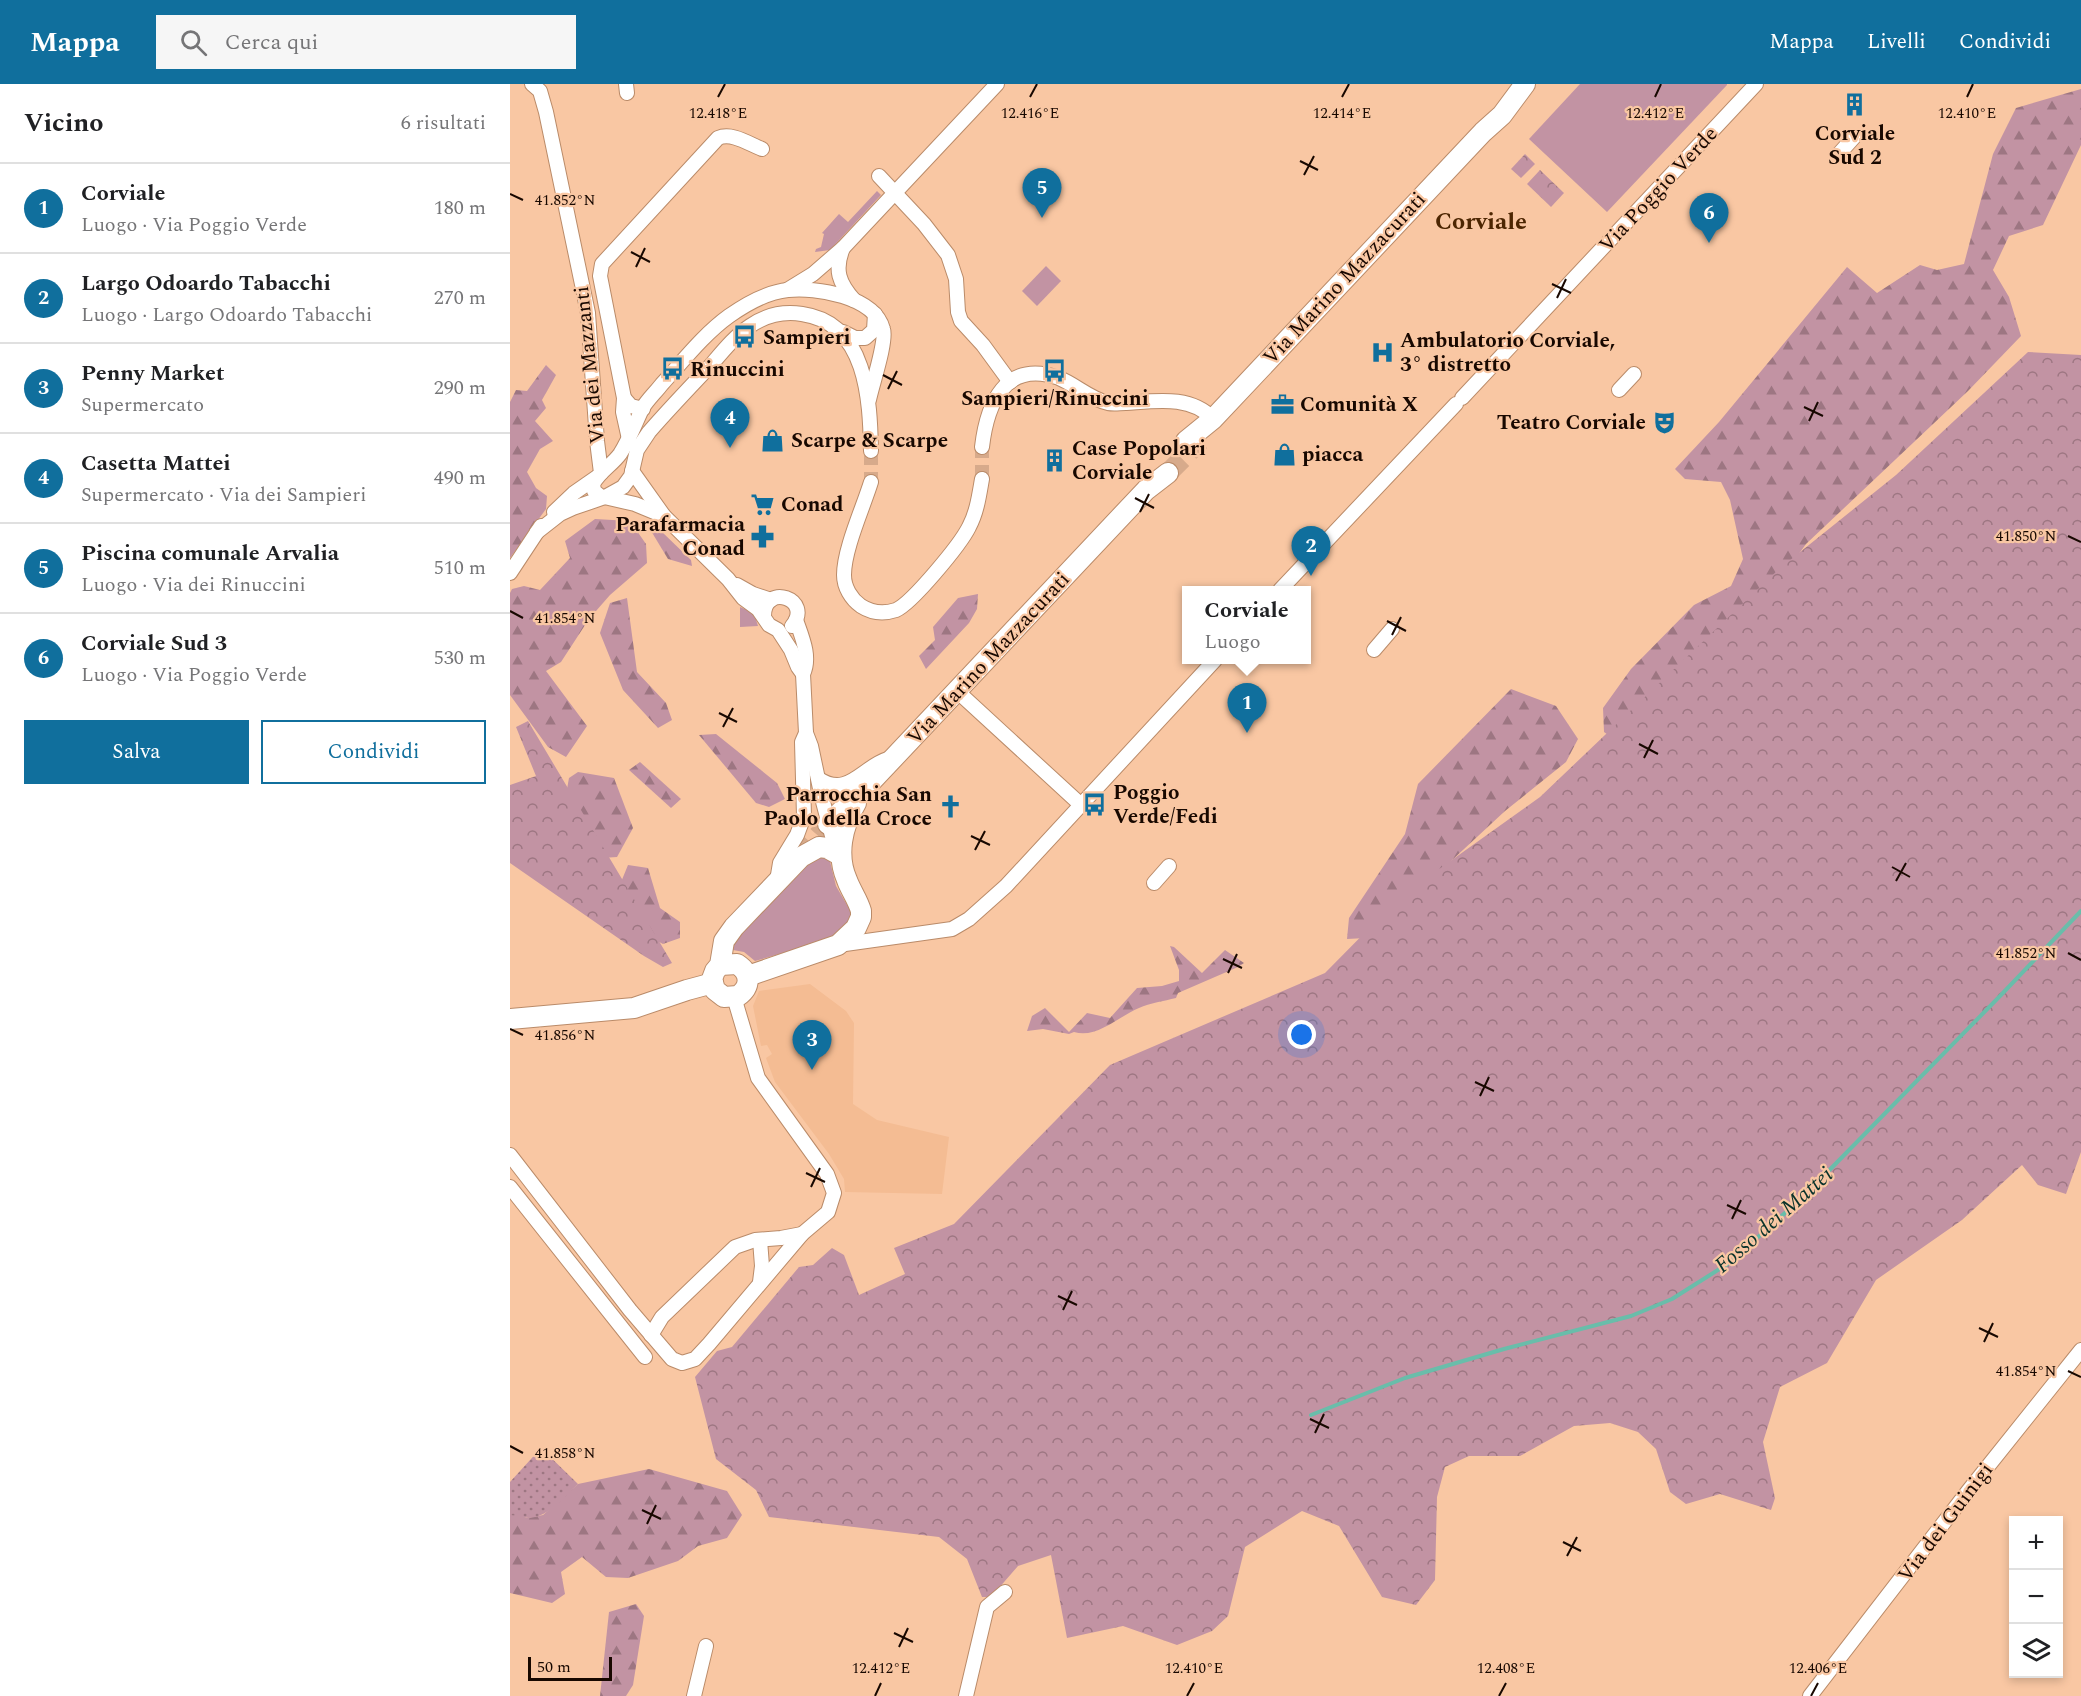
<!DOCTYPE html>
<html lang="it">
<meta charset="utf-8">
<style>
body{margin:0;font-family:Spectral,serif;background:#f6f6f6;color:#202124}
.controls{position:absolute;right:18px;bottom:18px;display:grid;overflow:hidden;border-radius:0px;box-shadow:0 3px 9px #0003}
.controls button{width:54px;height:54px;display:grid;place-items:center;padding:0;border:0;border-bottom:2px solid #e0e0e0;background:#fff;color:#202124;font:30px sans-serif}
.scale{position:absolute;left:18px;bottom:15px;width:84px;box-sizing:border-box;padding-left:6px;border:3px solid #180800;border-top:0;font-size:16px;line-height:21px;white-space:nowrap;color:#180800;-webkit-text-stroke:4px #f9c7a3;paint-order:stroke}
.you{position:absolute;left:792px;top:951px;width:21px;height:21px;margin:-15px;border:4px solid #fff;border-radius:50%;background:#1a73e8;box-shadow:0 0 0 9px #1a73e833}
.badge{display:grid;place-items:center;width:39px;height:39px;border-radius:50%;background:#106f9d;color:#fff;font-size:20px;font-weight:700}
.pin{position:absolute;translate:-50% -50px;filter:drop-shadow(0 2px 3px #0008)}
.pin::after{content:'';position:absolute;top:32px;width:21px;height:18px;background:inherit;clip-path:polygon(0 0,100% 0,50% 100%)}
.popup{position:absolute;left:672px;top:502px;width:129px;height:78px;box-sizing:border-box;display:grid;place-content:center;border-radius:0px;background:#fff;filter:drop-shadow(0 2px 4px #0005);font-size:20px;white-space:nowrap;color:#757577}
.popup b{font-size:22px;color:#202124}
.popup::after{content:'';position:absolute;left:50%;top:100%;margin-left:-12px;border:12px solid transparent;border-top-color:#fff}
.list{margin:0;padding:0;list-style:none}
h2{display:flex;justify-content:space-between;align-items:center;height:78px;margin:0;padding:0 24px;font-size:26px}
h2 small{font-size:20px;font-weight:400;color:#757577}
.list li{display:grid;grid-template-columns:39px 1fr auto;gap:18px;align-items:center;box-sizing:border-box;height:90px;padding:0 24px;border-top:2px solid #e0e0e0}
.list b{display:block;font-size:22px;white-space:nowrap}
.list p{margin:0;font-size:20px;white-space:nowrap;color:#757577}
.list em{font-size:20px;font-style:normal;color:#757577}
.actions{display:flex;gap:12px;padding:18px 24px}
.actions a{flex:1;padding:14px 0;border:2px solid #106f9d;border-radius:0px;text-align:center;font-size:21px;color:#106f9d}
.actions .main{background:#106f9d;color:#fff}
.icon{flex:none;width:33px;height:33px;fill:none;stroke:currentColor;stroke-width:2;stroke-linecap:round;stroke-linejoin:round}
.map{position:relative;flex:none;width:1571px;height:1612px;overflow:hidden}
header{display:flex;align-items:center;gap:36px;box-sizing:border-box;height:84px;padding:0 30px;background:#106f9d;color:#fff}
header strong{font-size:28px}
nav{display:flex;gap:33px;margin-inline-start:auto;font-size:21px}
.search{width:420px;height:54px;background:#f6f6f6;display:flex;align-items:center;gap:15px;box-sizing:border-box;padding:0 21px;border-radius:0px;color:#757577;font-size:22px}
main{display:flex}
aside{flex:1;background:#fff}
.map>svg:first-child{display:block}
</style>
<header>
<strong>Mappa</strong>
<div class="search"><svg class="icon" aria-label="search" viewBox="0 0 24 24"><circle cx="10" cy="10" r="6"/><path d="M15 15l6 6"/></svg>Cerca qui</div>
<nav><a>Mappa</a><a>Livelli</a><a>Condividi</a></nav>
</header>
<main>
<aside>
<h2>Vicino<small>6 risultati</small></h2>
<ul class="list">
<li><span class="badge">1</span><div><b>Corviale</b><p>Luogo · Via Poggio Verde</p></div><em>180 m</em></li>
<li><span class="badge">2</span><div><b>Largo Odoardo Tabacchi</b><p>Luogo · Largo Odoardo Tabacchi</p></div><em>270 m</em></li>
<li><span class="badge">3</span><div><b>Penny Market</b><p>Supermercato</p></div><em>290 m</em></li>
<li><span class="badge">4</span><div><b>Casetta Mattei</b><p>Supermercato · Via dei Sampieri</p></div><em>490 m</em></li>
<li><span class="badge">5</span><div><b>Piscina comunale Arvalia</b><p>Luogo · Via dei Rinuccini</p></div><em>510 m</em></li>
<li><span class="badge">6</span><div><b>Corviale Sud 3</b><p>Luogo · Via Poggio Verde</p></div><em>530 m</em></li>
</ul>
<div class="actions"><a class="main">Salva</a><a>Condividi</a></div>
</aside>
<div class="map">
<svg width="1571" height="1612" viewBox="0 0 1571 1612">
<defs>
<pattern id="forest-firs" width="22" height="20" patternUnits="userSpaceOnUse" patternTransform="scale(1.5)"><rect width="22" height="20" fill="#c293a3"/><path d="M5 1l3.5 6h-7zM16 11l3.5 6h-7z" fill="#9d7682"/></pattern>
<pattern id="park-crowns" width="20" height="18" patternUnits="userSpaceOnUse" patternTransform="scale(1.5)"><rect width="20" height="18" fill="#c293a3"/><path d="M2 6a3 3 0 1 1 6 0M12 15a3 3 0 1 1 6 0" fill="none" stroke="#9d7682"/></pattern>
<pattern id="garden-dots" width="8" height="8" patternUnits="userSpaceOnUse" patternTransform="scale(1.5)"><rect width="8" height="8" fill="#c293a3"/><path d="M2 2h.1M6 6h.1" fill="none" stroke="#9d7682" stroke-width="1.8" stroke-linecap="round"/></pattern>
</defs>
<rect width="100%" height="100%" fill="#f9c7a3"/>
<path fill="#f4bc93" d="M300,900l36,27 8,12 -1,81 24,16 72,17 -7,57 -97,-2 -1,-13 -15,-25 -54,-72 -9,-24 6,-4 -5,-9 -6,1 -8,-40 6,-15z"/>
<g fill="#c293a3">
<path d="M1070,0h147v1l-120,127 -78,-73z"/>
<path d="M367,107l4,4 -51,55 -15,2 1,-3 5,-2 3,-13 -2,-1 17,-19 9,8z"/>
<path d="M536,182l15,15 -24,25 -15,-15z"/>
<path d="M230,523l14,6 4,13 -18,1z"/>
<path d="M298,773h21l7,29 14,24 1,8 -13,19 -83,24 -11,-9 -11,-2 -1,-7z"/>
</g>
<g fill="url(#forest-firs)">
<path d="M1571,5v56l-38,80 -34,11 -16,34 16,27 12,39 -53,55 -162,153 -33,46 -149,156 -20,-14 -1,-24 28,-39 63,-64 37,-19 12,-27 -13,-59 -9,-18 -36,-3 -10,-10 44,-47 128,-155 30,26 43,-28 17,5 27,-6 29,-110 23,-46z"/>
<path d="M36,281l10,10 -14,25 4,8 -11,13 18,20 -13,8 -13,23 9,16 11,8 -1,13 -36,49v-156l6,-12 11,1z"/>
<path d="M85,435l35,2 16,23 1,19 -37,32 -21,24 -28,43 -15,9 41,55 -21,31 -18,-10 -38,-52v-102l2,-4 12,-3 16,4 30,-32 -5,-17z"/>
<path d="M135,437l15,9 31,30 1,6 -24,-7z"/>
<path d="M468,510l-1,15 -8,14 -43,46 -7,-13 16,-16 -2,-13 25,-29z"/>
<path d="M117,514l10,74 29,31 6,17 -14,8 -35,-38 -23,-57 10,-30z"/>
<path d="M1001,605l45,17 22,33 -12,23 -61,49 -97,90 -42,37 -19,1 2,-21 56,-84 13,-50z"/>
<path d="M206,650l61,49 8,16 -16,8 -13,-4 -57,-68z"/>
<path d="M130,678l41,37 -10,9 -42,-38z"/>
<path d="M68,688l36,6 19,50 -16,29 -15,1 -37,-58 4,-22z"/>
<path d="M118,781l20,3 12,40 20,14v16l-17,6 -21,-11 -23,-46z"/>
<path d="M660,862l4,1 28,26 23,-23 19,13 -6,4 -60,26 -2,5c-12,3 -26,5 -37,10 -20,8 -42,31 -65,24l-5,2 -26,-5 -16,2 5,-15 13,-8 24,24 18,-19 23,5 27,-30 25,-2 17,-5v-11z"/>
<path d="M139,1385l78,22 15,24 -15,23 -29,8 -20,15 -50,17 -22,-1 -24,-20 -21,15 4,22 -13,9 -42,-10v-78h9l8,3 16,-3 35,-31z"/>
<path d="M126,1520l8,12 -11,69 -7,11h-26l9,-84z"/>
</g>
<g fill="url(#park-crowns)">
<path d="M1015,70l10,10 -14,14 -10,-9z"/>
<path d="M1030,86l24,23 -13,14 -24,-23z"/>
<path d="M1518,268l53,3v797l-15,42 -28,-9 -16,-20 -60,55 -86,60 -49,83 -47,24 -17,55 12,56 -4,12 -51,-16 -34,10 -16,-12 -14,-43 -18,-17 -28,-9 -36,3 -54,30h-51l-24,11 -8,30 -2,83 -19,25 -34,-8 -43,-71 -37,-15 -57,36 -17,69 -16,15 -35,14 -54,-19 -56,12 -16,-83 -33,11 -27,31h-9l-15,-38 -28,-22 -170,-20 -13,-27 -40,-31 -21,-82 22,-26 15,-4 67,-80 14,-2 19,-17 12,7 15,40 46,-21 -11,-26 60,-24 156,-159 215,-92 75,-76 140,-100 239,-228 117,-94z"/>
<path d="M18,637l144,242 -9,4 -19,-11 -134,-93v-78l26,-9 -20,-49z"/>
</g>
<path fill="url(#garden-dots)" d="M31,1364l37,36c-13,12 -29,33 -49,34 -6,0 -12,-3 -19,-3v-33z"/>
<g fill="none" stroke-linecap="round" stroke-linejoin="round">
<path stroke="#69bdaa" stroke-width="4" d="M801,1331l94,-37 99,-29 127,-33 41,-17 57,-36 75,-67 197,-201 80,-84"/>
<g stroke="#d7aa8b" stroke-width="14" stroke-dasharray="14 7" stroke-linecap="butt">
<path d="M361,367v31"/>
<path d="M472,395v-32"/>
</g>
<g stroke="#d7aa8b" stroke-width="20" stroke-dasharray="20 10" stroke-linecap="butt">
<path d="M658,389l32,-32"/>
<path d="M288,774l30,-34"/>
</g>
<defs>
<g id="street">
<path d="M22,0l8,7 6,21 42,201 9,128 4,32"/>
<path d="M116,0l1,9"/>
<path d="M1327,72l18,-20"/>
<path d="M369,92l45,48 24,31 8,24 2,33 3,9 22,24 27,37"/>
<path d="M333,164c-9,22 -4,35 11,52"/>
<path d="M277,206l26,-16 30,-26 154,-164"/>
<path d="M333,248l12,6h10l9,-8 1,-16"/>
<path d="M1109,306l15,-16"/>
<path d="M114,314l-24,-122 2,-12 116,-126c14,-6 31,6 44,11"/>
<path d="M952,314l294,-314"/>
<path d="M119,355l-6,-27 1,-14 7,8 12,3"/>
<path d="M472,363c5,-43 23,-88 77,-69 17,7 31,21 49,25 6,1 12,0 18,0 30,-2 65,-8 87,16"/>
<path d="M122,387l32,45 64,63 15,19 15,11 11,16 9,5 13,20 7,17 5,7"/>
<path d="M361,398c-8,26 -27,67 -27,93 0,12 7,24 17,31 11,7 23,8 35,4 16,-7 64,-65 73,-83 8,-15 10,-31 13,-48"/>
<path d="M44,428l20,-19 23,-16"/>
<path d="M154,432l-29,-12 -35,-8 -6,-5 -1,-7c6,-12 19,-19 27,-30 9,-14 15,-30 22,-45 5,-9 14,-17 20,-25 21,-23 42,-50 67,-68 17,-12 38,-24 59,-26 28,-3 86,6 95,39 4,12 -11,56 -14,71"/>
<path d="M27,448l23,-18 13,-6 32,-11 18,-10 8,-11 6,-26 12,-18c20,-23 41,-45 62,-67 12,-14 24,-29 39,-39 16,-11 33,-15 52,-12 65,9 68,86 69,137"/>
<path d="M0,489l31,-47"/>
<path d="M227,501l16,9 18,6"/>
<path d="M770,506l176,-186"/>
<path d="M254,532c0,-34 50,-17 28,10"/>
<path d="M286,536c6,17 15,37 7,54l3,59 5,13 11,52 15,57"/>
<path d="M864,566l18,-21"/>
<path d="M447,607l123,113"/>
<path d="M309,695c29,19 43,-12 69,-20"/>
<path d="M267,797l3,-18 17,-28 7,-19 -2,-74 4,-9"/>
<path d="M644,799l15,-17"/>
<path d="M328,861l114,-16 17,-10 37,-33 209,-226"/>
<path d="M0,1071l120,155 42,49 10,4 13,-4 14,-15 93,-110 26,-22 6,-19 -7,-19 -69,-96 -24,-81"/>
<path d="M0,1103l135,170"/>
<path d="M250,1198l2,-16 -2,-26"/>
<path d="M141,1251l11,-18 73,-70 20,-7 26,-2 21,-4"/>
<path d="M184,1612l12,-50"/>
<path d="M456,1612l21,-89 18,-15"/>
<path d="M1300,1612l159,-206 112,-140"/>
</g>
<g id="secondary">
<path d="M676,357l27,-22 270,-287 19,-17 23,-31"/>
<path d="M318,740l41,-40 277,-294 22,-17"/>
<path d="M210,881l17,-1c14,9 14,23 1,32l-14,1 -9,-7 -3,-11 3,-8 5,-6 4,-24 10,-14 67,-70 18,-10 8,1 9,5"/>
<path d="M238,892l90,-31 18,-17 5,-11v-6c-3,-11 -10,-20 -14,-31 -11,-25 -5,-53 9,-77"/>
<path d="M0,935l124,-11 53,-18 26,-7"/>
</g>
</defs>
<use href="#street" stroke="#ba8b69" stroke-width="16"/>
<use href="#secondary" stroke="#ba8b69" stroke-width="22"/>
<use href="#street" stroke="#fff" stroke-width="14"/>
<use href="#secondary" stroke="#fff" stroke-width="20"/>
</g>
<path fill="none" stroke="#180800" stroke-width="2" d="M208,13l7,-13M520,13l7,-13M832,13l7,-13M1145,13l6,-13M1457,13l6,-13M790,77l18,9M794,91l10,-19M0,110l13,6M121,168l19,10M126,183l9,-19M1042,200l19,9M1047,214l9,-19M373,291l19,10M378,305l9,-18M1294,323l19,9M1299,337l9,-19M625,414l19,10M630,428l9,-18M1558,452l13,6M0,527l13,7M877,537l19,10M882,551l9,-18M209,629l18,9M213,643l10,-19M1129,660l19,10M1134,674l9,-18M461,752l19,9M465,766l10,-19M1382,783l18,10M1386,797l10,-18M1558,869l13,7M713,875l19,9M718,889l9,-19M0,945l13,6M965,998l19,9M970,1012l9,-19M296,1089l19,9M301,1103l9,-19M1217,1121l19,9M1222,1135l9,-19M548,1212l19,9M553,1226l9,-19M1469,1244l19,9M1474,1258l9,-19M1558,1287l13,6M800,1335l19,9M805,1349l9,-19M0,1362l13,7M132,1426l19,9M137,1440l9,-19M1053,1458l18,9M1057,1472l10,-19M384,1549l19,9M389,1563l9,-19M365,1612l6,-13M677,1612l7,-13M989,1612l7,-13M1301,1612l7,-13"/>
<defs>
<symbol id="building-bare" viewBox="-9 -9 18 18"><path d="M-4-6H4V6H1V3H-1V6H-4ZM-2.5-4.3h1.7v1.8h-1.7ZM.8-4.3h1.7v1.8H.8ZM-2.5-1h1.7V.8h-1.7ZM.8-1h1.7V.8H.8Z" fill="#106f9d" stroke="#f9c7a3" stroke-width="2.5" paint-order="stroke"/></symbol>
<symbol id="bus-bare" viewBox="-9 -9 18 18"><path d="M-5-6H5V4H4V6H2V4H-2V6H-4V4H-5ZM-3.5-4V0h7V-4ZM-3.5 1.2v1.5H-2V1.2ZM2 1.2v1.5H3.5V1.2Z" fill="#106f9d" stroke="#f9c7a3" stroke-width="2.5" paint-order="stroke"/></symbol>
<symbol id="hospital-bare" viewBox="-9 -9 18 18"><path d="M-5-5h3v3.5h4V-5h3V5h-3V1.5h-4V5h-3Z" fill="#106f9d" stroke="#f9c7a3" stroke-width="2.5" paint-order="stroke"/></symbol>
<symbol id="office-bare" viewBox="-9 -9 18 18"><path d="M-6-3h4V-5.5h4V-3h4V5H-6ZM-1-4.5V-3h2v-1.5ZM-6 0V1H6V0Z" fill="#106f9d" stroke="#f9c7a3" stroke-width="2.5" paint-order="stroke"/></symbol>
<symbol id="theatre-bare" viewBox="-9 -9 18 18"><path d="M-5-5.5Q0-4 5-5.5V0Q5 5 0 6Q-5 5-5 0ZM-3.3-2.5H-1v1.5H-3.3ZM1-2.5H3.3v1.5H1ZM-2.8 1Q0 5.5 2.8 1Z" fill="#106f9d" stroke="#f9c7a3" stroke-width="2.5" paint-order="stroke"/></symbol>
<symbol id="shop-bare" viewBox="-9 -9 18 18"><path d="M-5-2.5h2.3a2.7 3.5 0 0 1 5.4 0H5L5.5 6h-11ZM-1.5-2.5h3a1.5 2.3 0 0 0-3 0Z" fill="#106f9d" stroke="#f9c7a3" stroke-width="2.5" paint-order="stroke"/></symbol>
<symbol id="supermarket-bare" viewBox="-9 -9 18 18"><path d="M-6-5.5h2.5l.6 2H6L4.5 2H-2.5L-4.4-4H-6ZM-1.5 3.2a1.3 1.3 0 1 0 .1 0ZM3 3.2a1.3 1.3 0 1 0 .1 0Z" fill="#106f9d" stroke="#f9c7a3" stroke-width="2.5" paint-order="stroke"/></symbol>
<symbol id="pharmacy-bare" viewBox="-9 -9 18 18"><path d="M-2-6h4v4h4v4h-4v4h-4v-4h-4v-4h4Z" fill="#106f9d" stroke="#f9c7a3" stroke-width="2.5" paint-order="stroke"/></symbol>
<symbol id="church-bare" viewBox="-9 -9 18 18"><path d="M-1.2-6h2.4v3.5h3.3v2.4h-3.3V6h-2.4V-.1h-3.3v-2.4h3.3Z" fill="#106f9d" stroke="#f9c7a3" stroke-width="2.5" paint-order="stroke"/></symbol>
</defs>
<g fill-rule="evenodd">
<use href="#building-bare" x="1328" y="4" width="33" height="33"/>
<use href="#bus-bare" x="218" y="236" width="33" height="33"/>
<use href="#hospital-bare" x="856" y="252" width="33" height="33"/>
<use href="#bus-bare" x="146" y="268" width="33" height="33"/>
<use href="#bus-bare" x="528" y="270" width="33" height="33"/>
<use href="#office-bare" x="756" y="304" width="33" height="33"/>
<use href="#theatre-bare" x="1138" y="322" width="33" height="33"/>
<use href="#shop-bare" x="246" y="340" width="33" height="33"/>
<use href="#shop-bare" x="758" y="354" width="33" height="33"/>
<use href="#building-bare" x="528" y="360" width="33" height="33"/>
<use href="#supermarket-bare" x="236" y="404" width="33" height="33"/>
<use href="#pharmacy-bare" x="236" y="436" width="33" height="33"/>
<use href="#bus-bare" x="568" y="704" width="33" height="33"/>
<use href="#church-bare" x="424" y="706" width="33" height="33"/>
</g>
<g text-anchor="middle" stroke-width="4.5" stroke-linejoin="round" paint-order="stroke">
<g font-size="21" font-weight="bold" fill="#180800" stroke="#f9c7a3" text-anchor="start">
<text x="1345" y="56" text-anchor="middle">Corviale<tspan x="1345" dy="24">Sud 2</tspan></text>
<text x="253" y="260">Sampieri</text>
<text x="890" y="263">Ambulatorio Corviale,<tspan x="890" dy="24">3° distretto</tspan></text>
<text x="180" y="292">Rinuccini</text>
<text x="545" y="321" text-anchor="middle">Sampieri/Rinuccini</text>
<text x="790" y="327">Comunità X</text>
<text x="1136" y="345" text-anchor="end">Teatro Corviale</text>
<text x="281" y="363">Scarpe &amp; Scarpe</text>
<text x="562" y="371">Case Popolari<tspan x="562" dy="24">Corviale</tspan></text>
<text x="792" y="377">piacca</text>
<text x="271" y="427">Conad</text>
<text x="235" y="447" text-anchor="end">Parafarmacia<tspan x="235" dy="24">Conad</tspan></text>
<text x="603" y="715">Poggio<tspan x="603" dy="24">Verde/Fedi</tspan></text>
<text x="422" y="717" text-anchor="end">Parrocchia San<tspan x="422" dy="24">Paolo della Croce</tspan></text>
</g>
<g font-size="21" fill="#180800" stroke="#f9c7a3">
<text transform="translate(1148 105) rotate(-47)" y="7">Via Poggio Verde</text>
<text transform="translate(834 194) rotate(-47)" y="7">Via Marino Mazzacurati</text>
<text transform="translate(79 281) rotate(-96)" y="7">Via dei Mazzanti</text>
<text transform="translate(478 574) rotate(-47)" y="7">Via Marino Mazzacurati</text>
<text transform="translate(1435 1438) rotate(-53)" y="7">Via dei Guinigi</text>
</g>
<g font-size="22" font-style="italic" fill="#09322a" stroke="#f9c7a3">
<text transform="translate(1263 1135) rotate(-41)" y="8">Fosso dei Mattei</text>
</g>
<g font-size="24" font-weight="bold" fill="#4d2602" stroke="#f9c7a3">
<text x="971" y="145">Corviale</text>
</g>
</g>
<g font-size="15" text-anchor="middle" fill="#180800" stroke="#f9c7a3" stroke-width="4.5" stroke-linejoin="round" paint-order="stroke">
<text x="208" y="34">12.418°E</text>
<text x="520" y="34">12.416°E</text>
<text x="832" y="34">12.414°E</text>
<text x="1145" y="34">12.412°E</text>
<text x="1457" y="34">12.410°E</text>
<text x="55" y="121">41.852°N</text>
<text x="1516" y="457">41.850°N</text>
<text x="55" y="539">41.854°N</text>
<text x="1516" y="874">41.852°N</text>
<text x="55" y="956">41.856°N</text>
<text x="1516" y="1292">41.854°N</text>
<text x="55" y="1374">41.858°N</text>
<text x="371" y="1589">12.412°E</text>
<text x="684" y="1589">12.410°E</text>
<text x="996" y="1589">12.408°E</text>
<text x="1308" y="1589">12.406°E</text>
</g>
</svg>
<div class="controls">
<button>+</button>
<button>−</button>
<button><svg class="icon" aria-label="layers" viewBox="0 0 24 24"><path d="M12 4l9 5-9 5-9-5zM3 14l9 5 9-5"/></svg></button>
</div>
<div class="scale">50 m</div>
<div class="you"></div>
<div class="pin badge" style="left:737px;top:649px">1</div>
<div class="popup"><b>Corviale</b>Luogo</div>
<div class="pin badge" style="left:801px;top:492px">2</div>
<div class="pin badge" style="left:302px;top:986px">3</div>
<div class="pin badge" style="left:220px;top:364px">4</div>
<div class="pin badge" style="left:532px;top:134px">5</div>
<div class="pin badge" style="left:1199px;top:159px">6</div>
</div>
</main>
